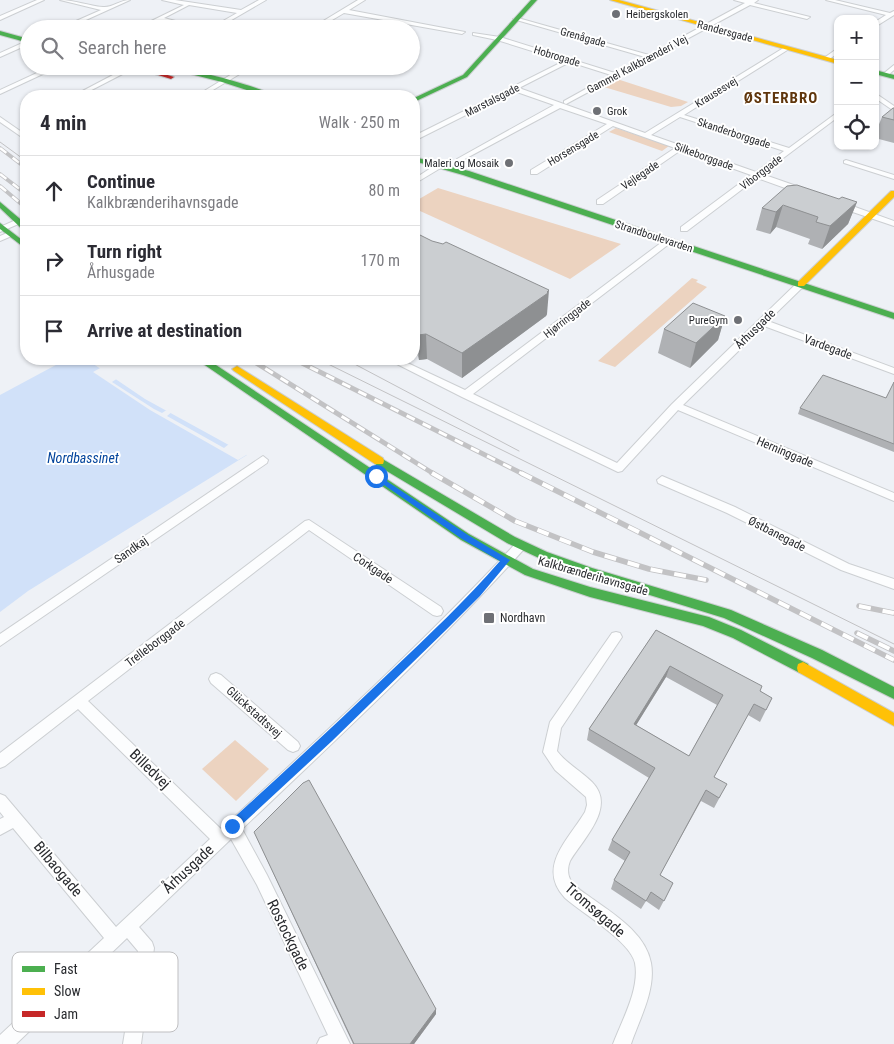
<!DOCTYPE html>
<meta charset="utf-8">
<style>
body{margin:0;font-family:"Roboto Condensed",sans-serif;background:#f2f2f3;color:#2b2b33}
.controls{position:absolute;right:15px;top:15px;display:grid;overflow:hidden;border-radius:10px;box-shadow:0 1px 4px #0004}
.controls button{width:45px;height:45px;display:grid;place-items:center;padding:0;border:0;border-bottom:1px solid #e1e1e2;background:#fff;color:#2b2b33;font:25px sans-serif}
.stop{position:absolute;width:15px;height:15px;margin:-11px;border:4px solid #1a73e8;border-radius:50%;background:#fff}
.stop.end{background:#1a73e8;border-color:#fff;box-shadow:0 1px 5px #0008}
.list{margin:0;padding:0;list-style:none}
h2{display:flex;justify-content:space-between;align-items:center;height:65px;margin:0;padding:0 20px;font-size:21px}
h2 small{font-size:16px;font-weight:400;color:#7c7c81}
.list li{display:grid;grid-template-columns:32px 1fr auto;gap:15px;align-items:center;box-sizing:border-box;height:70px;padding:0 20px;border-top:1px solid #e1e1e2}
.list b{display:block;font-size:19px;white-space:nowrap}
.list p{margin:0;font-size:16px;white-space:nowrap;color:#7c7c81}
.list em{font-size:16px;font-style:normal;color:#7c7c81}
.icon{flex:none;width:28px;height:28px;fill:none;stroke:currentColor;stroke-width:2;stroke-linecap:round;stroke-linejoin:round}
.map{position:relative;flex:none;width:894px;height:1044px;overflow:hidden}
.search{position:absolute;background:#fff;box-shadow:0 1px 4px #0004;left:20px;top:20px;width:400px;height:55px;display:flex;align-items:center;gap:12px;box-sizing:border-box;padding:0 18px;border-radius:28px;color:#7c7c81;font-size:19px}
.panel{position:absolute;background:#fff;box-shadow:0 1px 4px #0004;left:20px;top:90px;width:400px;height:275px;border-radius:20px}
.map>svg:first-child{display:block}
</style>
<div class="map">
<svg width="894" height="1044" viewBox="0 0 894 1044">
<rect width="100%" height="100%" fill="#eef1f6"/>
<g fill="#ecd3c0">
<path d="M617,79l71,23 -7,4 -10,1 -67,-20z"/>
<path d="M616,128l53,18 -7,5 -53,-19z"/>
<path d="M438,188l183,56 -51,35 -150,-68 -6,-5v-4z"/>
<path d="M692,278l6,2 -2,2 11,5 -92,80 -17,-6z"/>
<path d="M235,740l34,29 -33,32 -34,-32z"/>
</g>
<path fill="#d1e1f9" d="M67,359h19l59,40 102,56 -219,136 -28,21v-217z"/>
<path fill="#eef1f6" d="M102,367l16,11 -6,4 42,27 8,4 6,-4 5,2 -6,5 57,32 5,-4 19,10 -10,6 -88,-50 -57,-38z"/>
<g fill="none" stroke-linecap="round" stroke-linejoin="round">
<defs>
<g id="street">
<path d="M37,0h7l-44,20v-4z"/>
<path d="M60,0c15,0 29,6 43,7 9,1 17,-7 27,-7l-64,29h-8l43,-19z"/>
<path d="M162,0h13l66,10 18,-10h7l-50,29h-7l28,-16 -48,-8 -25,13 42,11c-16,0 -29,-6 -44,-8 -9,-1 -17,8 -27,8l49,-24z"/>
<path d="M358,0h7l-16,10 116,22 -3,2 -118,-21 -27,16h-7z"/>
<path d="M734,0h24l-4,3 56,14 -3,2 -57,-14 -184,99 -2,-1v-2l47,-26 -41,-13 -51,26 126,45 140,-86h4v2l-105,66 105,33 49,-36v5l-76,57 43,15v4h-6l-42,-15 -70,53h-6v-4l70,-52 -70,-25 -78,54h-6v-4l78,-52 -62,-22 -76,48h-6v-4l76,-46 -47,-16 -99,53h-4v-2l97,-54 -40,-14 -100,50v-5l150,-75 -67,-21 -24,-5v-2l27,4 115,36 30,-16 -132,-38 5,-1 131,37 96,-52zM680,117l104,34 -28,21 -105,-37z"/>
<path d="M826,0h9l55,13 4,-2v4l-19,12v-5l11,-7z"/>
<path d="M29,40v4l-29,13v-4z"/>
<path d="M838,48v5l-10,7h-4v-2z"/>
<path d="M894,65v5l-7,6h-4v-2z"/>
<path d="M52,66h8l-60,28v-4z"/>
<path d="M130,66l6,1 -56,29h-7z"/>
<path d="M245,66h8l-50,30h-7z"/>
<path d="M875,93l19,13v5l-19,-13z"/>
<path d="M0,117l26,18v5l-26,-18z"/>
<path d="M846,160l48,15v4l-50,-16v-2z"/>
<path d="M437,164l7,2 -30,18v-5z"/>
<path d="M838,203h6l50,18v5l-56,-19z"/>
<path d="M16,220l7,2 -23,10v-5z"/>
<path d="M7,233l7,2 -14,6v-5z"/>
<path d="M666,239l7,2 -200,153 144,69 55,-59 126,-122h6v4l-36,35 126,47v6l-130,-48 -81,79 211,88v8l-216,-91 -56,61 -4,1 -156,-75 -75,-38h12l66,31z"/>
<path d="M263,456l5,4 -1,3 -267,183v-12z"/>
<path d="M662,476l73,31 114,57 45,15v10l-53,-19 -114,-57 -69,-30 -1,-3z"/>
<path d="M309,520l132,87 2,4 -2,4 -4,1 -4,-1 -124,-85 -221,171 133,128 6,-8 5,-2c97,-90 195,-180 285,-277h8l2,3 -2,3c-89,99 -187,190 -283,281l25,46 83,169h-33l3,-6 8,-3 -71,-150 -26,-46 -92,88 13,15 2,6 -13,96h-18l15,-93 -11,-13 -111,106h-16v-9l104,-97 -91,-110 -13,7v-16l4,-2 -4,-5v-18l5,2 111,131 94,-88 -132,-130 -73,57 -5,2v-15l305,-232z"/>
<path d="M616,632l4,1 2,4 -61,91 -4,23c10,13 24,20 35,31 25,25 -9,57 -22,79 -2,5 -3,12 0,18 4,8 13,13 20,18 22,16 56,36 61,66 5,27 -12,57 -20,81h-18c9,-24 27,-55 22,-81 -5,-22 -53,-50 -70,-65 -29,-31 4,-59 20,-86l2,-7 -1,-8 -31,-27 -12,-18 7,-30 62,-89z"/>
<path d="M216,673l5,2 77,67 2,4 -2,4 -5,2 -5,-2 -77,-67 -2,-4 2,-4z"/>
</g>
<g id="fast">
<path d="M531,0h6l-70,77 -53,25v-4l49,-23z"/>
<path d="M0,31l29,8v4l-29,-8z"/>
<path d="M159,66c22,0 98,19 115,30h-9l-43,-14z"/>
<path d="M875,70l19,5v4l-19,-5z"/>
<path d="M414,157l55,14 425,142v6l-431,-144 -49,-14z"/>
<path d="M0,202l26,22v6h-3l-23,-22z"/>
<path d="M0,223l26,20v6l-26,-20z"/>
<path d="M196,359h11l262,175 64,35 57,18 119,30 32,13 67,34 1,4 -1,4 -5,2 -5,-2 -65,-34 -30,-12 -113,-29 -65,-22 -64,-35z"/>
<path d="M379,457l136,80 32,15 45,16 139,42 91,40 72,37v12l-82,-41 -88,-40 -139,-43 -46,-17 -32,-15 -132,-79 -1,-3z"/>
</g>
<g id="slow">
<path d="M610,0h9l219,60v4z"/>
<path d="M891,191h3v6l-90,89h-6v-4z"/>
<path d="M237,366l146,92 1,3 -1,3h-8l-141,-93 -2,-2z"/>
<path d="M803,662l91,51v13l-96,-54 -1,-4 1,-4z"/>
</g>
<path id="jam" d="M129,66h10l35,11 -3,2z"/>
</defs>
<use href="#street" stroke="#cccfd2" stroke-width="2"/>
<use href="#fast" stroke="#cccfd2" stroke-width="2"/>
<use href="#slow" stroke="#cccfd2" stroke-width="2"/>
<use href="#jam" stroke="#cccfd2" stroke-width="2"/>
<use href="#street" fill="#fcfdfe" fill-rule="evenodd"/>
<use href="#fast" fill="#4caf50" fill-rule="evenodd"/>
<use href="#slow" fill="#ffc107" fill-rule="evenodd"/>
<use href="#jam" fill="#c62828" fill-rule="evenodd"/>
<g stroke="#c2c2c4" stroke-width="1">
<path d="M0,142l26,19"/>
<path d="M318,359l576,285"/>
<path d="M345,359l174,92"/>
</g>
<defs>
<g id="rail-far2">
<path d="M0,148l26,20"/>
<path d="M0,174l26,20"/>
<path d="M0,186l26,22"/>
</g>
<g id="rail-far1">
<path d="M250,359l184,115"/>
<path d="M294,359l229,115"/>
</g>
<g id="rail">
<path d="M432,473l83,48 78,31 56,17 57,11"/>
<path d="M521,473l373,187"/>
<path d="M859,606l35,7"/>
<path d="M857,633l37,18"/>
</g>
</defs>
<use href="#rail-far2" stroke="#c2c2c4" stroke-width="4"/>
<use href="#rail-far1" stroke="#c2c2c4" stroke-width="5"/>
<use href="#rail" stroke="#c2c2c4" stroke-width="5.5"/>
<use href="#rail-far2" stroke="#fff" stroke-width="2.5" stroke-dasharray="8" stroke-linecap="butt"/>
<use href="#rail-far1" stroke="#fff" stroke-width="3" stroke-dasharray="9" stroke-linecap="butt"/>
<use href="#rail" stroke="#fff" stroke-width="4" stroke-dasharray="12" stroke-linecap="butt"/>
</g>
<g fill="#afb1b4" fill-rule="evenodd">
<path d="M894,108v35l-19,-5v-4l7,-17z"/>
<path d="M839,199l18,3 -9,22 -26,25 -14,-5 2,-5 -34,-12 -6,7 -14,-4 6,-22z"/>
<path d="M414,232l133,82 -1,2 -84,62 -35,-19 -8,1 -5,-17z"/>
<path d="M725,316l-7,24 -28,28 -32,-15 6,-24z"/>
<path d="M894,382v70l-96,-38 2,-6 86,-10z"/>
<path d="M656,630l116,68 -12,24 -12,-7 -34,62 7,18 -7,13 -13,-7 -41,74 13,8 -14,27 -13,-9 -5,8 -30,-20 3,-9 11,-19 -17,-11 4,-10 37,-62 -62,-38 2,-11zM666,677l51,28 -28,51 -53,-31z"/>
<path d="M254,832l182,177v5l-22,30h-61z"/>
</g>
<g fill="#8e9092">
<path d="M857,202l-9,22 -26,25 8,-23z"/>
<path d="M783,205l-7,22 -6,7 6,-22z"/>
<path d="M549,290l-2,24 -1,2 -84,62v-25z"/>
<path d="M725,316l-7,24 -28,28 6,-25z"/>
<path d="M426,334l1,25 -8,1 -1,-25z"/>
<path d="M670,666l-4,11 -36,58 4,-11z"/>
<path d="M436,1009v5l-22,30h-4z"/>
</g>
<g fill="#cbced1" stroke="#8e9092" fill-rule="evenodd">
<path d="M893,108h1v12l-12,-3z"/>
<path d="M797,185l42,14 3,-2 15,5 -27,24 -14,-4 2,-5 -35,-12 -7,7 -14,-4 25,-22z"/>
<path d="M414,232l18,9 11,3 3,-2 103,48 -2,2 1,1 -86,60 -36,-19 -8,1 -4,-13z"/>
<path d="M693,303l32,13 -29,27 -32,-14z"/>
<path d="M823,375l63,23 8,-16v62l-94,-36z"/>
<path d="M656,630l106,56 -2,5 12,7 -6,12 -12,-6 -40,73 13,7 -8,14 -13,-8 -46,85 13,8 -9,18 -13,-9 -5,9 -32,-21 16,-28 -18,-12 43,-72 -66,-39zM670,666l53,29 -34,61 -55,-32z"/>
<path d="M309,780l127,229 -26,35h-56l-100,-212 49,-49z"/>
</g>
<path fill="#1a73e8" d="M376,474l92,61 42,25 -30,36 -33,33 -115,112 -96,89 -4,2 -4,-2 -1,-4 1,-3c55,-50 109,-100 162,-151 38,-36 76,-72 110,-111l-38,-22 -88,-61v-3z"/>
<g fill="#6e7075" stroke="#fff" stroke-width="2">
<circle cx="616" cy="14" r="5"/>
<circle cx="597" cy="111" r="5"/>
<circle cx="509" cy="163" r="5"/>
<circle cx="738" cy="320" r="5"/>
<rect x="483" y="612" width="12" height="12" rx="2.5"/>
</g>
<g text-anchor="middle" stroke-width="4" stroke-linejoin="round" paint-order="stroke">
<g font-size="11" fill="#292b2f" stroke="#fff" text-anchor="start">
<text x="626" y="18">Heibergskolen</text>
<text x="607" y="115">Grok</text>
<text x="499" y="167" text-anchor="end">Maleri og Mosaik</text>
<text x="728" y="324" text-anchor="end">PureGym</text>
</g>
<g font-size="11" fill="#292b2f" stroke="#fff">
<text transform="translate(725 31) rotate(15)" y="4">Randersgade</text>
<text transform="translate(583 37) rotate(16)" y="4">Grenågade</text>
<text transform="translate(557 56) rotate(17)" y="4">Hobrogade</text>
<text transform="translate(637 64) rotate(-28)" y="4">Gammel Kalkbrænderi Vej</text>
<text transform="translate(716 92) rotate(-32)" y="4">Krausesvej</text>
<text transform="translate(492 100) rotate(-27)" y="4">Marstalsgade</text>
<text transform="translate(734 133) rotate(18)" y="4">Skanderborggade</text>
<text transform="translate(573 148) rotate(-31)" y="4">Horsensgade</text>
<text transform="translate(704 156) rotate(20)" y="4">Silkeborggade</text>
<text transform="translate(761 172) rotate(-37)" y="4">Viborggade</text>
<text transform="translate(640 175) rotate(-34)" y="4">Vejlegade</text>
<text transform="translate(654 236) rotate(18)" y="4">Strandboulevarden</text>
<text transform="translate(567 318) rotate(-38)" y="4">Hjørringgade</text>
</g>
<g font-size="12" fill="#292b2f" stroke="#fff">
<text transform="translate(755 329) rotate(-44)" y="4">Århusgade</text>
<text transform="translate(828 347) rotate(20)" y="4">Vardegade</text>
<text transform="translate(785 452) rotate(23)" y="4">Herninggade</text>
<text transform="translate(777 534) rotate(27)" y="4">Østbanegade</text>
<text transform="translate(131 550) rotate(-35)" y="4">Sandkaj</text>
<text transform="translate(373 568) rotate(34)" y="4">Corkgade</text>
<text transform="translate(593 576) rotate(16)" y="4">Kalkbrænderihavnsgade</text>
<text transform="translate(155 643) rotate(-37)" y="4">Trelleborggade</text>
<text transform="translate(254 712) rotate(42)" y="4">Glückstadtsvej</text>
</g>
<g font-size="12" fill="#292b2f" stroke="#fff" text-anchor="start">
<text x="500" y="622">Nordhavn</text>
</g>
<g font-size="14" font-style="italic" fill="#03449c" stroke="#fff">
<text x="83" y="463">Nordbassinet</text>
</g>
<g font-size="15" font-weight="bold" letter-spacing="1" fill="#60360c" stroke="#fff">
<text x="781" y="103">ØSTERBRO</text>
</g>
<g font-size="15" fill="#292b2f" stroke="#fff">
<text transform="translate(150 769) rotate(44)" y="5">Billedvej</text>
<text transform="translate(58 869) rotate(50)" y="5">Bilbaogade</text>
<text transform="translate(188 869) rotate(-43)" y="5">Århusgade</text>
<text transform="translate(595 910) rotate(41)" y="5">Tromsøgade</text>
<text transform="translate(288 935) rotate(64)" y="5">Rostockgade</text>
</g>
</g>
<rect x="12" y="952" width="166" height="80" rx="8" fill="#fff" stroke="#bfbfc1" stroke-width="1"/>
<rect x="22" y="966" width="23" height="6" fill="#4caf50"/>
<rect x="22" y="988" width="23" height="7" fill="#ffc107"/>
<rect x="22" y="1011" width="23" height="6" fill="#c62828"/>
<g font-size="14" fill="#292b2f">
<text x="54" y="974">Fast</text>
<text x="54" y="996">Slow</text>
<text x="54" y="1019">Jam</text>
</g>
</svg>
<div class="controls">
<button>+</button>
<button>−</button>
<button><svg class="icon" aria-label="locate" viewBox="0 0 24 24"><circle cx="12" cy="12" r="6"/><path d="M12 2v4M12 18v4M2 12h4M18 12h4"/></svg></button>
</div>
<div class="stop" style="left:376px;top:476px"></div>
<div class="stop end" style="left:232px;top:826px"></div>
<div class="search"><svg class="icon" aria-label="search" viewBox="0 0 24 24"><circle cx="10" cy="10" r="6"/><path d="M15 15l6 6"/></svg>Search here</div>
<section class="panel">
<h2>4 min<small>Walk · 250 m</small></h2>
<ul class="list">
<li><svg class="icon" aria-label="ahead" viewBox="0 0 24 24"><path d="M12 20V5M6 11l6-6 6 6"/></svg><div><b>Continue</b><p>Kalkbrænderihavnsgade</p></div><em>80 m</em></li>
<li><svg class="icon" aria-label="right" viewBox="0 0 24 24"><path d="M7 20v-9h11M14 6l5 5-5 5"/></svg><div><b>Turn right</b><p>Århusgade</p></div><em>170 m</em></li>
<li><svg class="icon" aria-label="arrive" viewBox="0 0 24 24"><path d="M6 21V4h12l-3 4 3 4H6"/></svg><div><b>Arrive at destination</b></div></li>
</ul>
</section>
</div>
